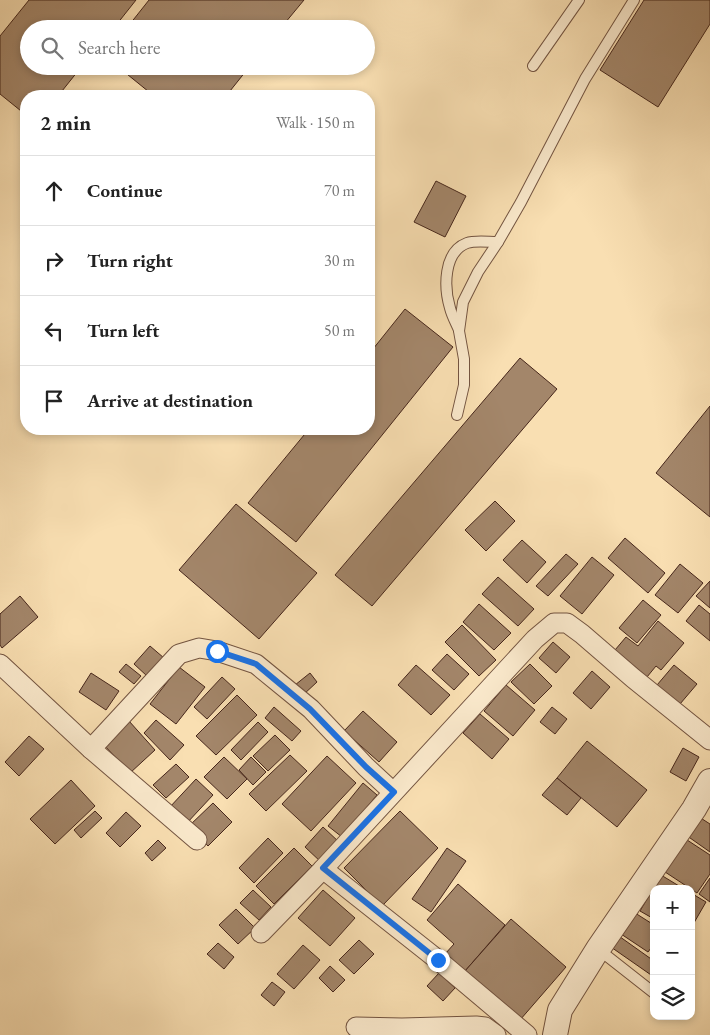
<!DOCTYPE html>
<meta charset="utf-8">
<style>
body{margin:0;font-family:"EB Garamond",serif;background:#f6f6f6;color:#222}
.controls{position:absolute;right:15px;bottom:15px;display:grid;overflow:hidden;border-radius:10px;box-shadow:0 2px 8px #0003}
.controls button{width:45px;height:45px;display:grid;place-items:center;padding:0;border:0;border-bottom:1px solid #e0e0e0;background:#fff;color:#222;font:25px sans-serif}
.stop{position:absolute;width:15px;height:15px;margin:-11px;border:4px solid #1a73e8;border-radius:50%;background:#fff}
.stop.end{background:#1a73e8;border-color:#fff;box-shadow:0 1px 5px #0008}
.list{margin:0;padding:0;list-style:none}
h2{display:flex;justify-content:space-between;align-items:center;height:65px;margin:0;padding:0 20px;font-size:21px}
h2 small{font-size:16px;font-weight:400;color:#767676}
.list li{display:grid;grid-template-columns:32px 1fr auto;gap:15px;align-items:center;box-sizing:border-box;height:70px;padding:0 20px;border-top:1px solid #e0e0e0}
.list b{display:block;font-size:19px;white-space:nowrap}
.list em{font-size:16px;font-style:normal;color:#767676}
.icon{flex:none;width:28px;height:28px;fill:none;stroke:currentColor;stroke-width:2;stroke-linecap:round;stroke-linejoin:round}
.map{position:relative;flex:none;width:710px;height:1035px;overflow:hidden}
.search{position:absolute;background:#fff;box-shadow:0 2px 8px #0003;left:20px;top:20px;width:355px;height:55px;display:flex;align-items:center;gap:12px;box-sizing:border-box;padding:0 18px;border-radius:28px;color:#767676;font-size:19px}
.panel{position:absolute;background:#fff;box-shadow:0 2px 8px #0003;left:20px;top:90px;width:355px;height:345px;border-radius:20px}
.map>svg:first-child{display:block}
</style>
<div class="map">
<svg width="710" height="1035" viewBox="0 0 710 1035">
<rect width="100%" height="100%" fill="#f9dfb2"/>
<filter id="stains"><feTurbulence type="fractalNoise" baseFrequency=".004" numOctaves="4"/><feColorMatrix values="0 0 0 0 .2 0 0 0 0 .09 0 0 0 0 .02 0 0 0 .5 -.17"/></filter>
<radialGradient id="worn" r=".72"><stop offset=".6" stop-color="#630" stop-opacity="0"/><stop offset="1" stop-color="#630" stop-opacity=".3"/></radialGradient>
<g fill="#a3866a" stroke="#46261b">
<path d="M29,0h107l-23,29h-84v37h53l-24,30h-32v19l-26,-21v-58z"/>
<path d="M149,0h155l-24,29h-154z"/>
<path d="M644,0h66v24l-52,83 -58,-37z"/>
<path d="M117,66h133l-24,30h-72z"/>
<path d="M436,181l30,15 -21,41 -31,-15z"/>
<path d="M405,309l48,38 -157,195 -48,-39 61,-74h60v-75z"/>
<path d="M520,358l37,31 -185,217 -37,-31z"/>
<path d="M710,406v111l-54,-44z"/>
<path d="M495,501l20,20 -29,30 -21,-21z"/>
<path d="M236,504l81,69 -58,66 -80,-69z"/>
<path d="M625,538l40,35 -17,20 -40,-35z"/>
<path d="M522,540l24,22 -19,21 -24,-23z"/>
<path d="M566,554l12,10 -30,32 -12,-10z"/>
<path d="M592,557l22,18 -32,39 -22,-18z"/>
<path d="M680,564l23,19 -25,30 -23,-18z"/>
<path d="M498,577l36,32 -16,17 -36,-32z"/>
<path d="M710,581v27l-14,-12z"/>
<path d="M20,596l18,21 -36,31 -2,-3v-31z"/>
<path d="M643,600l18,15 -24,28 -18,-15z"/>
<path d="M479,604l32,29 -17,17 -31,-28z"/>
<path d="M699,605l11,9v27l-24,-20z"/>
<path d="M658,621l26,22 -23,27 -5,-4 -9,11 -32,-27 11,-13 12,9z"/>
<path d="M462,625l34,35 -17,16 -34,-34z"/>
<path d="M553,642l17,15 -14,16 -17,-15z"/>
<path d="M150,646l14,12 -17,18 -13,-12z"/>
<path d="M447,654l22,20 -15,16 -22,-20z"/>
<path d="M126,664l15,12 -7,8 -15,-12z"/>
<path d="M530,664l22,22 -18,18 -23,-22z"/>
<path d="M416,665l34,30 -19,20 -33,-30z"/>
<path d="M674,665l23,19 -17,20 -23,-19z"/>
<path d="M179,667l26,20 -29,37 -26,-20z"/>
<path d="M592,671l18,16 -19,22 -18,-16z"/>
<path d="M91,673l28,18 -13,19 -27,-18z"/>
<path d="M310,673l7,9 -14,13 -8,-10z"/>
<path d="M222,677l13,12 -28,30 -13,-12z"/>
<path d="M506,685l29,25 -22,26 -29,-25z"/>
<path d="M237,695l20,20 -41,40 -20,-19z"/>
<path d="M274,707l27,24 -9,10 -27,-23z"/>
<path d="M552,707l15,12 -12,15 -15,-12z"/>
<path d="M363,711l34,31 -18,20 -35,-31z"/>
<path d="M480,714l29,25 -17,20 -29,-26z"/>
<path d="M156,720l28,25 -14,15 -26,-27z"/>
<path d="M129,721l26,29 -25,23 -26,-28z"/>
<path d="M258,722l10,10 -27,28 -10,-10z"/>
<path d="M275,735l15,15 -22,21 -15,-15z"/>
<path d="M29,736l15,13 -25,27 -14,-14z"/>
<path d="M587,741l60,49 -30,37 -60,-49z"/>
<path d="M683,748l16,9 -13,24 -16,-9z"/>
<path d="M290,755l17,16 -41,40 -17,-17z"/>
<path d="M327,756l29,27 -45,48 -29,-27z"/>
<path d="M224,757l23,22 -20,20 -23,-22z"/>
<path d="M251,757l15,15 -13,13 -14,-15z"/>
<path d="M176,764l13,13 -23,21 -13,-13z"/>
<path d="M557,778l24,20 -14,17 -25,-20z"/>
<path d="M196,779l17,16 -27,29 -17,-16z"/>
<path d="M71,780l24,26 -40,38 -25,-25z"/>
<path d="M363,783l14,12 -35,42 -14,-11z"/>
<path d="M213,803l19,19 -24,24 -19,-20z"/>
<path d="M95,811l7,7 -21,20 -7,-8z"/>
<path d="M400,811l38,37 -56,58 -38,-38z"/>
<path d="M126,812l15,14 -21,21 -14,-14z"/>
<path d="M696,815l14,9v28l-27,-19z"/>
<path d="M323,827l17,16 -18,20 -17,-16z"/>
<path d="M681,836l29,19v19l-13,19 -38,-25z"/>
<path d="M268,838l15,15 -29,30 -15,-15z"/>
<path d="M158,840l8,8 -14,13 -7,-8z"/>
<path d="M294,848l18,18 -38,38 -18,-18z"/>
<path d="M447,848l19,13 -35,51 -19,-13z"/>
<path d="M661,875l23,14h-30v30l-14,-8z"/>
<path d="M710,878v24l-11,-8z"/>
<path d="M458,884l47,41 -40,46 -20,-17 9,-10 -27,-24z"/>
<path d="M253,890l18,17 -12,13 -19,-17z"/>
<path d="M323,890l32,28 -25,28 -32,-28z"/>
<path d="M691,893l15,9 -15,26z"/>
<path d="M236,909l19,19 -17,16 -19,-19z"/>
<path d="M632,911l22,14v19l-6,8 -30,-20z"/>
<path d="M511,919l55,48 -46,53 -55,-49z"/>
<path d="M616,934l38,27v16l-46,-32z"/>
<path d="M359,940l15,14 -20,20 -15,-14z"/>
<path d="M218,943l16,14 -10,12 -17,-15z"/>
<path d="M303,945l17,15 -26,29 -17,-15z"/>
<path d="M330,966l15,14 -12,12 -14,-14z"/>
<path d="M439,973l16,15 -12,13 -16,-15z"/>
<path d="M272,982l13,10 -11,14 -13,-11z"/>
</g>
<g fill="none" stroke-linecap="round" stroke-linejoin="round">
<defs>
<g id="service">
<path d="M533,66l46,-66"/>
<path d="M459,330c-3,-7 -7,-14 -9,-22 -6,-20 -7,-56 17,-65 8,-3 21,-1 31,-1"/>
<path d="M457,415l7,-30v-26l-5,-28 4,-29 15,-30 20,-30 23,-40 64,-123 49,-79"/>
<path d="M598,949l56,44"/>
</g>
<g id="minor">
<path d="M0,664l91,85 106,91"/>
<path d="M91,749l88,-95 20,-6 18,3 39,13 55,45 55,58 27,25"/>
<path d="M323,869l115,91 89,75"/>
<path d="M261,933l62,-64 212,-230 19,-16h13l15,11 51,44 77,62"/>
<path d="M356,1027l46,1 74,-2 9,1 11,8"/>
</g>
<path id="tertiary" d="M555,1035l5,-25 38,-61 96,-140 16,-28"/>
</defs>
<use href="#service" stroke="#735441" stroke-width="12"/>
<use href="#minor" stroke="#735441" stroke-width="21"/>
<use href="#tertiary" stroke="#735441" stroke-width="26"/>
<use href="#service" stroke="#fbeacd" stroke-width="10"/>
<use href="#minor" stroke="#fbeacd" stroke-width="19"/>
<use href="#tertiary" stroke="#fbeacd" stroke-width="24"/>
</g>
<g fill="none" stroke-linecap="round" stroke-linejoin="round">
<path stroke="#1a73e8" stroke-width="6" d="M217,651l39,13 54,45 56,58 28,25 -71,76 115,92"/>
</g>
<rect width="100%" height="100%" filter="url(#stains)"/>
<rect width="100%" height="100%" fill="url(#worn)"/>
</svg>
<div class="controls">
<button>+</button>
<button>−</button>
<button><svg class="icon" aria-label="layers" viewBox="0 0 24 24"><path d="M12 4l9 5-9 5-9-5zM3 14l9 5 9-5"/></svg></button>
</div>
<div class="stop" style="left:217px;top:651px"></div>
<div class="stop end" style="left:438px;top:960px"></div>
<div class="search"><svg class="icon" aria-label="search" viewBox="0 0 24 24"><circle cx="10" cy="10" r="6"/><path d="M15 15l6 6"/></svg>Search here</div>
<section class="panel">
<h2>2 min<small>Walk · 150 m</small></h2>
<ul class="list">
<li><svg class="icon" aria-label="ahead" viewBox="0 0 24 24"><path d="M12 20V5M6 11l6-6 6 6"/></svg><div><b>Continue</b></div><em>70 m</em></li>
<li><svg class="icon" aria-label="right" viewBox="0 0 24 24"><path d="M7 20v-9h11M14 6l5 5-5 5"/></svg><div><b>Turn right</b></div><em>30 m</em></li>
<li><svg class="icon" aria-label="left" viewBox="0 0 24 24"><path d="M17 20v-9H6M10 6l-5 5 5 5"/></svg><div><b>Turn left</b></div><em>50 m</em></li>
<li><svg class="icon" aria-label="arrive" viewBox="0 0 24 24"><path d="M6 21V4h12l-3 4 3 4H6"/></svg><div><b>Arrive at destination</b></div></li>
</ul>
</section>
</div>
